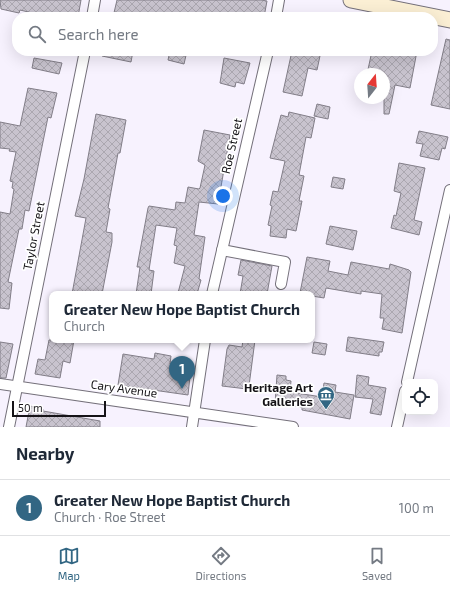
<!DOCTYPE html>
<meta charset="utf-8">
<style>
body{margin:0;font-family:"Exo 2",sans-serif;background:#f6f6f7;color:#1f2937}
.controls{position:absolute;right:12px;bottom:12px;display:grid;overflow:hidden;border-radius:8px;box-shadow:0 4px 16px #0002}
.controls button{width:36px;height:36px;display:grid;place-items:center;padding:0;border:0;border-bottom:1px solid #e0e1e3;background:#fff;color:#1f2937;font:20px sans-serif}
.compass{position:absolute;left:354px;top:68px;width:36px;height:36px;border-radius:50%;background:#fff;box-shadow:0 4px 16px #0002;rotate:17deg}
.scale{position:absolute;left:12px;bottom:10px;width:94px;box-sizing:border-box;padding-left:4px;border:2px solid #151317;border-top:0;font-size:11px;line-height:14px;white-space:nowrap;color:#151317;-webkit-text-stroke:3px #fff;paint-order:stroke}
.you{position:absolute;left:223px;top:196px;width:14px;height:14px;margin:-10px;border:3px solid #fff;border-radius:50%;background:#1a73e8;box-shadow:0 0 0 6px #1a73e833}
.badge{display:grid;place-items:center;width:26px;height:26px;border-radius:50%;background:#326683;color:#fff;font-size:13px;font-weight:700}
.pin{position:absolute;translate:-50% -33px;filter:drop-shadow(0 1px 2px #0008)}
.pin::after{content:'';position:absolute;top:21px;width:14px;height:12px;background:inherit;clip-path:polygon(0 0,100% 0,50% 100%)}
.popup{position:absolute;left:49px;top:291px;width:266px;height:52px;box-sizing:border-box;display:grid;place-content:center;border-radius:8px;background:#fff;filter:drop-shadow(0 1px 3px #0005);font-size:13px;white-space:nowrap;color:#747a83}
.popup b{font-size:15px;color:#1f2937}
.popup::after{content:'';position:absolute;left:50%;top:100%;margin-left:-8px;border:8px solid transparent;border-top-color:#fff}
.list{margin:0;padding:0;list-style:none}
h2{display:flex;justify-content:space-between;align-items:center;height:52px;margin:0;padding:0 16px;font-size:17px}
h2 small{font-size:13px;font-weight:400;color:#747a83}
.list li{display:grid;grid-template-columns:26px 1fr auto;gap:12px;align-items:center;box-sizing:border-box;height:56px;padding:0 16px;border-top:1px solid #e0e1e3}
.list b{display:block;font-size:15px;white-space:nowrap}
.list p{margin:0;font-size:13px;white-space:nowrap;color:#747a83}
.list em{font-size:13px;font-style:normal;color:#747a83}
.icon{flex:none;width:22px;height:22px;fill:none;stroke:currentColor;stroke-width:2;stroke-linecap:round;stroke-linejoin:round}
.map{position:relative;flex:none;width:450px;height:427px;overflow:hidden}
.search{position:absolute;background:#fff;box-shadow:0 4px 16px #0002;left:12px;right:12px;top:12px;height:44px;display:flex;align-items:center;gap:10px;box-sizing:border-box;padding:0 14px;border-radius:16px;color:#747a83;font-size:15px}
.sheet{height:108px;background:#fff}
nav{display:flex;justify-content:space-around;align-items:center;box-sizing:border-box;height:56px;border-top:1px solid #e0e1e3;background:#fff;font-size:11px;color:#747a83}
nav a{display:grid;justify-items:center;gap:2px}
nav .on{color:#326683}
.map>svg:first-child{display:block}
</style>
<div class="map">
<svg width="450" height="427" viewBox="0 0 450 427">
<defs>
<pattern id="building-cross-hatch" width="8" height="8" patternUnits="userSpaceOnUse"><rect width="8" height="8" fill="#c8c3ce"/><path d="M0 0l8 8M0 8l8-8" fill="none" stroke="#aba7b0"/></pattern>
</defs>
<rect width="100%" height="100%" fill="#f7f2fe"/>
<g fill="url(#building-cross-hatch)" stroke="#827e88">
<path d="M0,0h81l-3,17h-29l-29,-7 -1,3 -18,-4z"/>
<path d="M117,0h144l6,1 -3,16h-151z"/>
<path d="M446,39l4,1v69l-19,-4z"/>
<path d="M102,51h31l-2,11 -29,-6z"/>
<path d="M170,51h17l-3,13 -16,-4z"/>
<path d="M292,51h29l-4,19 -9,-2 -6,28 -19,-4z"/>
<path d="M372,51h45l-7,37 -15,-3 -6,29h-5v-40h-17z"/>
<path d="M34,58l28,5 -3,11 -27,-6z"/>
<path d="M224,58l26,5 -6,21 -8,-2 -1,5 -15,-4z"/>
<path d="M28,88l29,5 -6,25 -3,-1 -19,94 -4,-1 -3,19h-3l-11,53 4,1 -3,26 -9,-1v-96l10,2 4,-25 -2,-1 1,-6 -3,-1 6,-29 -7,-1 1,-2 -10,-1v-26l20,4z"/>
<path d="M317,104l13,3 -2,12 -14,-3z"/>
<path d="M289,112l26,6 -4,20 -5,-1 -7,38 5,1 -5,25h3l-6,30 -9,-2 -1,9 -16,-2 1,-10 -3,-1 4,-19 -2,-1 3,-14 5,1 7,-31 -15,-3 11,-43 7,2z"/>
<path d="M96,114l30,6 -6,33h-2l-10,55 2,1 -4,23 6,1v9l-10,52h-30l14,-76 -11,-2 9,-37z"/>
<path d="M204,130l26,5 -12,69 -19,-2 -5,33 11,2 -6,42 2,1 -4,14 -19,-1 7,-27 -11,-3 3,-17 -3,-1 3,-17 -21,-3 -7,45 5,1 -3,23h-15l4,-27h-3l11,-59 1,-2 26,4 1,-8 9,1 3,-16 11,2 1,-1 5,-23 -7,-4z"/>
<path d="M419,131l29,6 -3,12 -3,-1 -3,12 -19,-4 3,-12 -7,-1z"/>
<path d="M399,163l26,5 -11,52 8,2 -3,13 -28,-7 3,-13 2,1 5,-23 -7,-2z"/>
<path d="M333,177l12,2 -2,10 -12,-2z"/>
<path d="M330,226l27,5 -4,19 -27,-6z"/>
<path d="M307,257l23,4 -2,10 20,4 3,-13 38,7 1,-5 19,6 2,2 -9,61 -20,-4 2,-11h-4l2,-24 -21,-3v3l-35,-6 -2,10 -12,-2v-2l-12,-1z"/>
<path d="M241,260l31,6 -5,28h-27l3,-18 -5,-1z"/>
<path d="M348,337l36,5 -2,10h-3v4l-33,-5z"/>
<path d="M49,340h25l-4,23 -7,-2 -3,17 -25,-4 3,-15 7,1z"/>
<path d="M243,340h12l-6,46 -2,3 -25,-3 5,-37 2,-4 13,2z"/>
<path d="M0,342l13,2 -7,34h-6z"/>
<path d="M314,342l13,2 -2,11 -13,-2z"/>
<path d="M155,353l16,3 -1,8 21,3 -3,28 -70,-10 5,-31 31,5z"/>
<path d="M277,375l9,1v4l5,1 -1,11 32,5 2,-14 12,2 -1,7 19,3 -4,24 -48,-9v-3l-27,-3z"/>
<path d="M357,375l12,2 -1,8 18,3 -5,27 -11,-2 3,-14 -18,-2z"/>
<path d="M30,406l13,3v2l57,10v6h-74z"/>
</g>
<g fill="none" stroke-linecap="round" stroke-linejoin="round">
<defs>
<g id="street">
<path d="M92,17l3,-17"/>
<path d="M276,17l3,-17"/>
<path d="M222,250l63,12 -4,22"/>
<path d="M212,294l56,-243"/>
<path d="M407,382l43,-192"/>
<path d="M0,384l293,43"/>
<path d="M9,427l76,-376"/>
<path d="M192,427l13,-87"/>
<path d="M397,427l8,-36"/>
</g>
<path id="secondary" d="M351,0l99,20"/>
</defs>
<use href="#street" stroke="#74707a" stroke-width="12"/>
<use href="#secondary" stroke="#74707a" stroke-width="17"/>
<use href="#street" stroke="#fff" stroke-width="10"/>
<use href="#secondary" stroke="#fbefd4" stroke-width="15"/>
</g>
<defs>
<symbol id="museum-pin" viewBox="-11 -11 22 30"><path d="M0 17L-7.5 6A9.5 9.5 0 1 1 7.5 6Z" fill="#326683" stroke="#fff"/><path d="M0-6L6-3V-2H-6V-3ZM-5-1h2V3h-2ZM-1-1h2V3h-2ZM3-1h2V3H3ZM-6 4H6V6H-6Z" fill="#fff"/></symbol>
</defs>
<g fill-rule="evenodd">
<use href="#museum-pin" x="316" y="385" width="20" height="27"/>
</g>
<g text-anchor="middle" stroke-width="3.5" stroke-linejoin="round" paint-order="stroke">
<g font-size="12" fill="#151317" stroke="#fff">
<text transform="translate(232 146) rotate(-77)" y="4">Roe Street</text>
<text transform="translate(34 236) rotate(-79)" y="4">Taylor Street</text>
<text transform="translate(124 389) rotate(8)" y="4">Cary Avenue</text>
</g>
<g font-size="12" font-weight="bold" fill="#151317" stroke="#fff" text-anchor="end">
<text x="313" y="392">Heritage Art<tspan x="313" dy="14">Galleries</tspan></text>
</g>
</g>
</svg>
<div class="controls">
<button><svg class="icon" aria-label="locate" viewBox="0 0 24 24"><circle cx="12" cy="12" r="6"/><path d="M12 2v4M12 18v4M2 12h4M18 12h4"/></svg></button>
</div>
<svg class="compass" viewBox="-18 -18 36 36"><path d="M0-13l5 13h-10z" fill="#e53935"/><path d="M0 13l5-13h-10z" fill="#747a83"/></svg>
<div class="scale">50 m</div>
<div class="you"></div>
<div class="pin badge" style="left:182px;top:389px">1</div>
<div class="popup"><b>Greater New Hope Baptist Church</b>Church</div>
<div class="search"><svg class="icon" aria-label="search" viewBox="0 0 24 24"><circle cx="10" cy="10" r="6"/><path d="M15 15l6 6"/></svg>Search here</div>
</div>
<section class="sheet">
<h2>Nearby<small></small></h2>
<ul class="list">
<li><span class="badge">1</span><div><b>Greater New Hope Baptist Church</b><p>Church · Roe Street</p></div><em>100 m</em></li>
</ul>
</section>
<nav>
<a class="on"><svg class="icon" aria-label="map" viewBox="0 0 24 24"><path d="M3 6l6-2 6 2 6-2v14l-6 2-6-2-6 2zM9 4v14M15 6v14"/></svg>Map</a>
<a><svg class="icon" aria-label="directions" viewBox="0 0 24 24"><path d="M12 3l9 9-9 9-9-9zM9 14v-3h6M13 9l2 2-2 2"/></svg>Directions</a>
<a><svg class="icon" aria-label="saved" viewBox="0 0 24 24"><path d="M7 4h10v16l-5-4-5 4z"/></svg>Saved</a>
</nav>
